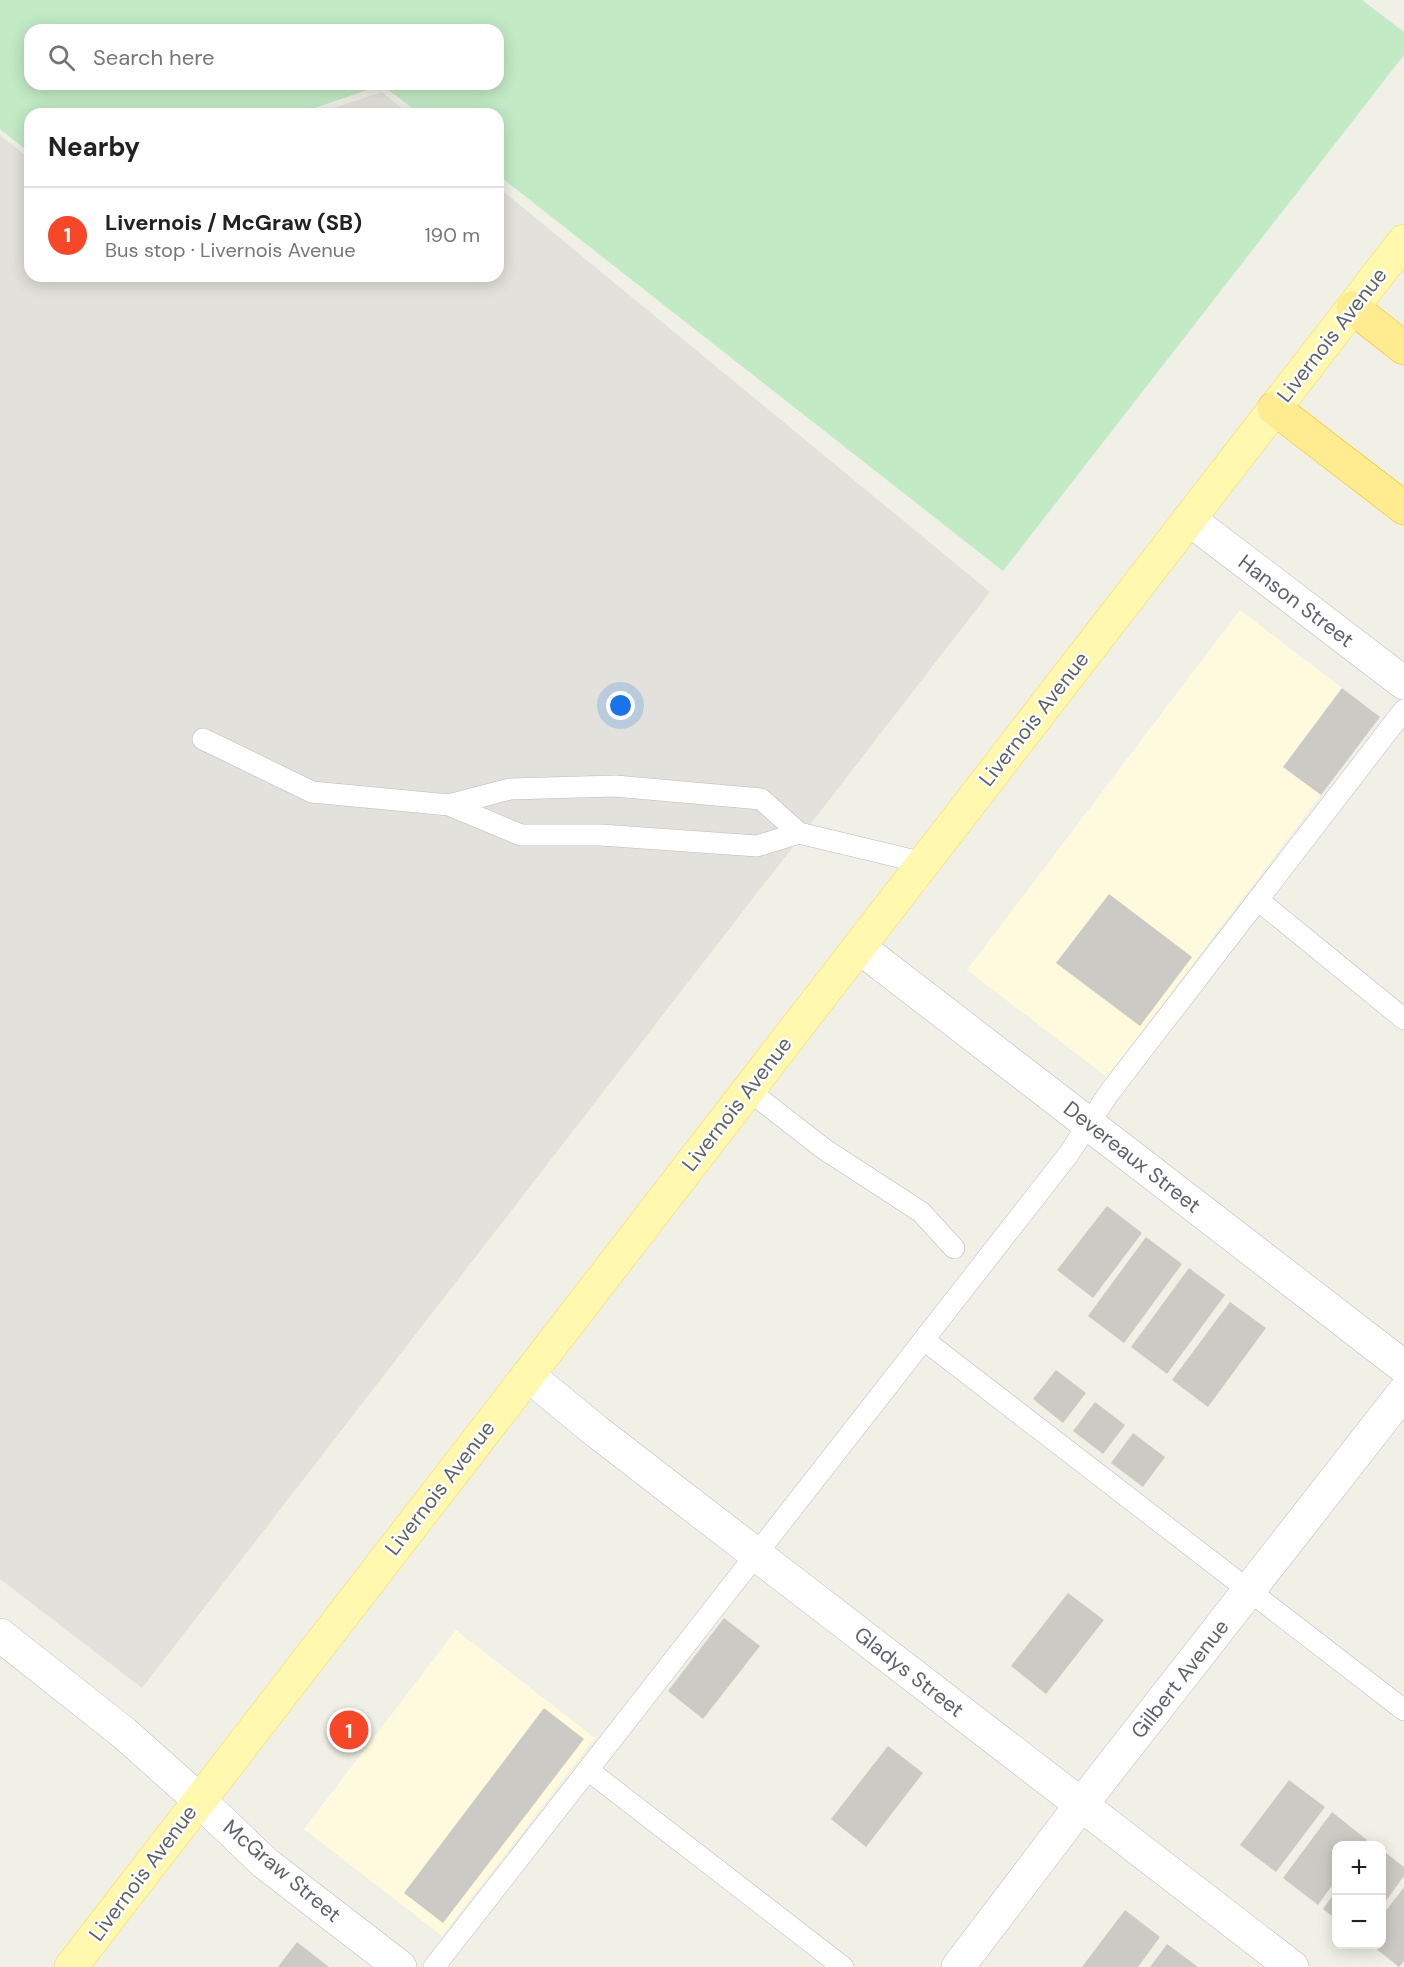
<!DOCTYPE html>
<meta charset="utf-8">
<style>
body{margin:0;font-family:"DM Sans",sans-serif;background:#f6f6f6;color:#222}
.controls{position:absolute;right:18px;bottom:18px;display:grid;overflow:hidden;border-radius:12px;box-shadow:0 3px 15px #0003}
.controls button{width:54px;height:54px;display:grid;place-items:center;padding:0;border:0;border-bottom:2px solid #e0e0e0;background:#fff;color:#222;font:30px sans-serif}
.you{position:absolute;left:621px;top:706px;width:21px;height:21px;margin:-15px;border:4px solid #fff;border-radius:50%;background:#1a73e8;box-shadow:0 0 0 9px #1a73e833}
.badge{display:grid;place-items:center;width:39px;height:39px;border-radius:50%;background:#f64728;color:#fff;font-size:20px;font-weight:700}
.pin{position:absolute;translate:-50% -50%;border:3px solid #fff;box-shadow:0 2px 6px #0006}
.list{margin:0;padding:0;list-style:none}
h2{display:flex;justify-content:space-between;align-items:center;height:78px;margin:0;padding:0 24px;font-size:26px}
h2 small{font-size:20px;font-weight:400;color:#767676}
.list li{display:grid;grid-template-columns:39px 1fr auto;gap:18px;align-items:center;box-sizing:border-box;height:96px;padding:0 24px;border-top:2px solid #e0e0e0}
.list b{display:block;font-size:22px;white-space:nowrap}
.list p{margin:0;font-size:20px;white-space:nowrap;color:#767676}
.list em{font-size:20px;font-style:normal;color:#767676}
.icon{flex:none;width:33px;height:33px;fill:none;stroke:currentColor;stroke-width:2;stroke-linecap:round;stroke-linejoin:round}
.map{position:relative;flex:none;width:1404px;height:1967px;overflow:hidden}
.search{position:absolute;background:#fff;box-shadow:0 3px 15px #0003;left:24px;top:24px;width:480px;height:66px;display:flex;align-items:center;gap:15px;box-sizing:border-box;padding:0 21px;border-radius:18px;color:#767676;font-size:22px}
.panel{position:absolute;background:#fff;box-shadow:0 3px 15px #0003;left:24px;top:108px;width:480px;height:174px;border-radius:18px}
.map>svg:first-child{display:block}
</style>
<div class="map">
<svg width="1404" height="1967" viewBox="0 0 1404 1967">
<rect width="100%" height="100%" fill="#f1f0e7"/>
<g fill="#fffade">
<path d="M1240,610l140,107 -273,360 -140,-107z"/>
<path d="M456,1630l139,108 -153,198 -138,-107z"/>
</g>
<g fill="#e2e1db">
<path d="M382,92l27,22h-94z"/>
<path d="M0,135l30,24v117h468v-89l492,405 -848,1096 -142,-109z"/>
</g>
<path fill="#c2eac5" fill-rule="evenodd" d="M0,0h1362l42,32v23l-401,516 -505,-396v-61h-78l-38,-29 -85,29h-267v39l-30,-24zM30,30h468v54h-468z"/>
<g fill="#cccac4">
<path d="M1342,688l38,29 -59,78 -38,-28z"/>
<path d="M1109,894l83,63 -52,69 -84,-63z"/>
<path d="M1107,1206l35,27 -49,65 -36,-28z"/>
<path d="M1146,1237l36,27 -58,79 -36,-27z"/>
<path d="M1189,1268l36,27 -58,79 -36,-27z"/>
<path d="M1230,1302l36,26 -58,79 -36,-27z"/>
<path d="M1056,1370l30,23 -23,30 -30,-24z"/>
<path d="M1095,1402l30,23 -22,29 -30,-23z"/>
<path d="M1133,1433l32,24 -22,30 -32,-24z"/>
<path d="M1068,1593l36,27 -58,74 -35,-28z"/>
<path d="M724,1618l36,28 -57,73 -35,-28z"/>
<path d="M544,1708l40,31 -141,184 -39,-30z"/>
<path d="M888,1746l35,27 -57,74 -35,-28z"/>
<path d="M1289,1780l36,27 -49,65 -36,-27z"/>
<path d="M1332,1812l35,28 -4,6h-27v34l-18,25 -35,-27z"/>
<path d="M1382,1850l22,17v9l-22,30z"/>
<path d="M1404,1887v74l-5,6 -29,-23h12v-28z"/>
<path d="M1336,1891v28l-13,-10z"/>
<path d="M1125,1910l35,27 -22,30h-56z"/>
<path d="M297,1942l32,25h-51z"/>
<path d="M1167,1944l31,23h-48z"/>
</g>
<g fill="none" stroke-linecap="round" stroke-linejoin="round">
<defs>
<g id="service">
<path d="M203,739l109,53 137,13 72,30h80l156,11 42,-13"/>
<path d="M449,805l61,-16 105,-3 146,13 38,34 125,30"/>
<path d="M1258,900l146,119"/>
<path d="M747,1089l77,60 97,63 33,36"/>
<path d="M924,1340l480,370"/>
<path d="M588,1770l255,197"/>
<path d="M434,1967l634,-812 41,-62 295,-383"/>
</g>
<g id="minor">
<path d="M1189,519l215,164"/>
<path d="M859,947l545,420"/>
<path d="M528,1375l68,56 696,536"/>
<path d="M958,1967l123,-162 323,-413"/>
</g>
<path id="tertiary" d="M0,1635l124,98 75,67 66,63 135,104"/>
<path id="primary" d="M71,1967l1333,-1726"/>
<g id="motorway">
<path d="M1353,308l51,40"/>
<path d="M1274,408l130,100"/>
</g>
</defs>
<use href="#service" stroke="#b9bcc1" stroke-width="22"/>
<use href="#minor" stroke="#b9bcc1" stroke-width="34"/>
<use href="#tertiary" stroke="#b9bcc1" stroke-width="34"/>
<use href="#primary" stroke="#fcd955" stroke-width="34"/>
<use href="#motorway" stroke="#f8bd00" stroke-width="34"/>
<use href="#service" stroke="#fff" stroke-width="21"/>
<use href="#minor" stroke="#fff" stroke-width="33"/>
<use href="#tertiary" stroke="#fff" stroke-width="33"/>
<use href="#primary" stroke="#fff8ae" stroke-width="33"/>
<use href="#motorway" stroke="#ffeb90" stroke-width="33"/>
</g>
<g text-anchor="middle" stroke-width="4.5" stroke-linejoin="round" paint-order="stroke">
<g font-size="21" fill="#5e6268" stroke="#fff">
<text transform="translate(1332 335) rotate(-52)" y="7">Livernois Avenue</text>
<text transform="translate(1296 601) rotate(37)" y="7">Hanson Street</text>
<text transform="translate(1034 719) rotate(-52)" y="7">Livernois Avenue</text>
<text transform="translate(737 1104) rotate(-52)" y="7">Livernois Avenue</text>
<text transform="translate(1132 1157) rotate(38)" y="7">Devereaux Street</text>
<text transform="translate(440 1488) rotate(-52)" y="7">Livernois Avenue</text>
<text transform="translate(909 1672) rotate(38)" y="7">Gladys Street</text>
<text transform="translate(1180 1679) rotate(-52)" y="7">Gilbert Avenue</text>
<text transform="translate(282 1871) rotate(40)" y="7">McGraw Street</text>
<text transform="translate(143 1873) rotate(-53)" y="7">Livernois Avenue</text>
</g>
</g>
</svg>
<div class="controls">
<button>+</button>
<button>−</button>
</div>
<div class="you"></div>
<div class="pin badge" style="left:349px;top:1730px">1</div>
<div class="search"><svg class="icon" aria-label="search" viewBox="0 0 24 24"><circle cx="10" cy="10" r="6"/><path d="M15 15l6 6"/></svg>Search here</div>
<section class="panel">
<h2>Nearby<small></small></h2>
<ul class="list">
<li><span class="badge">1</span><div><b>Livernois / McGraw (SB)</b><p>Bus stop · Livernois Avenue</p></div><em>190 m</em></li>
</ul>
</section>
</div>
